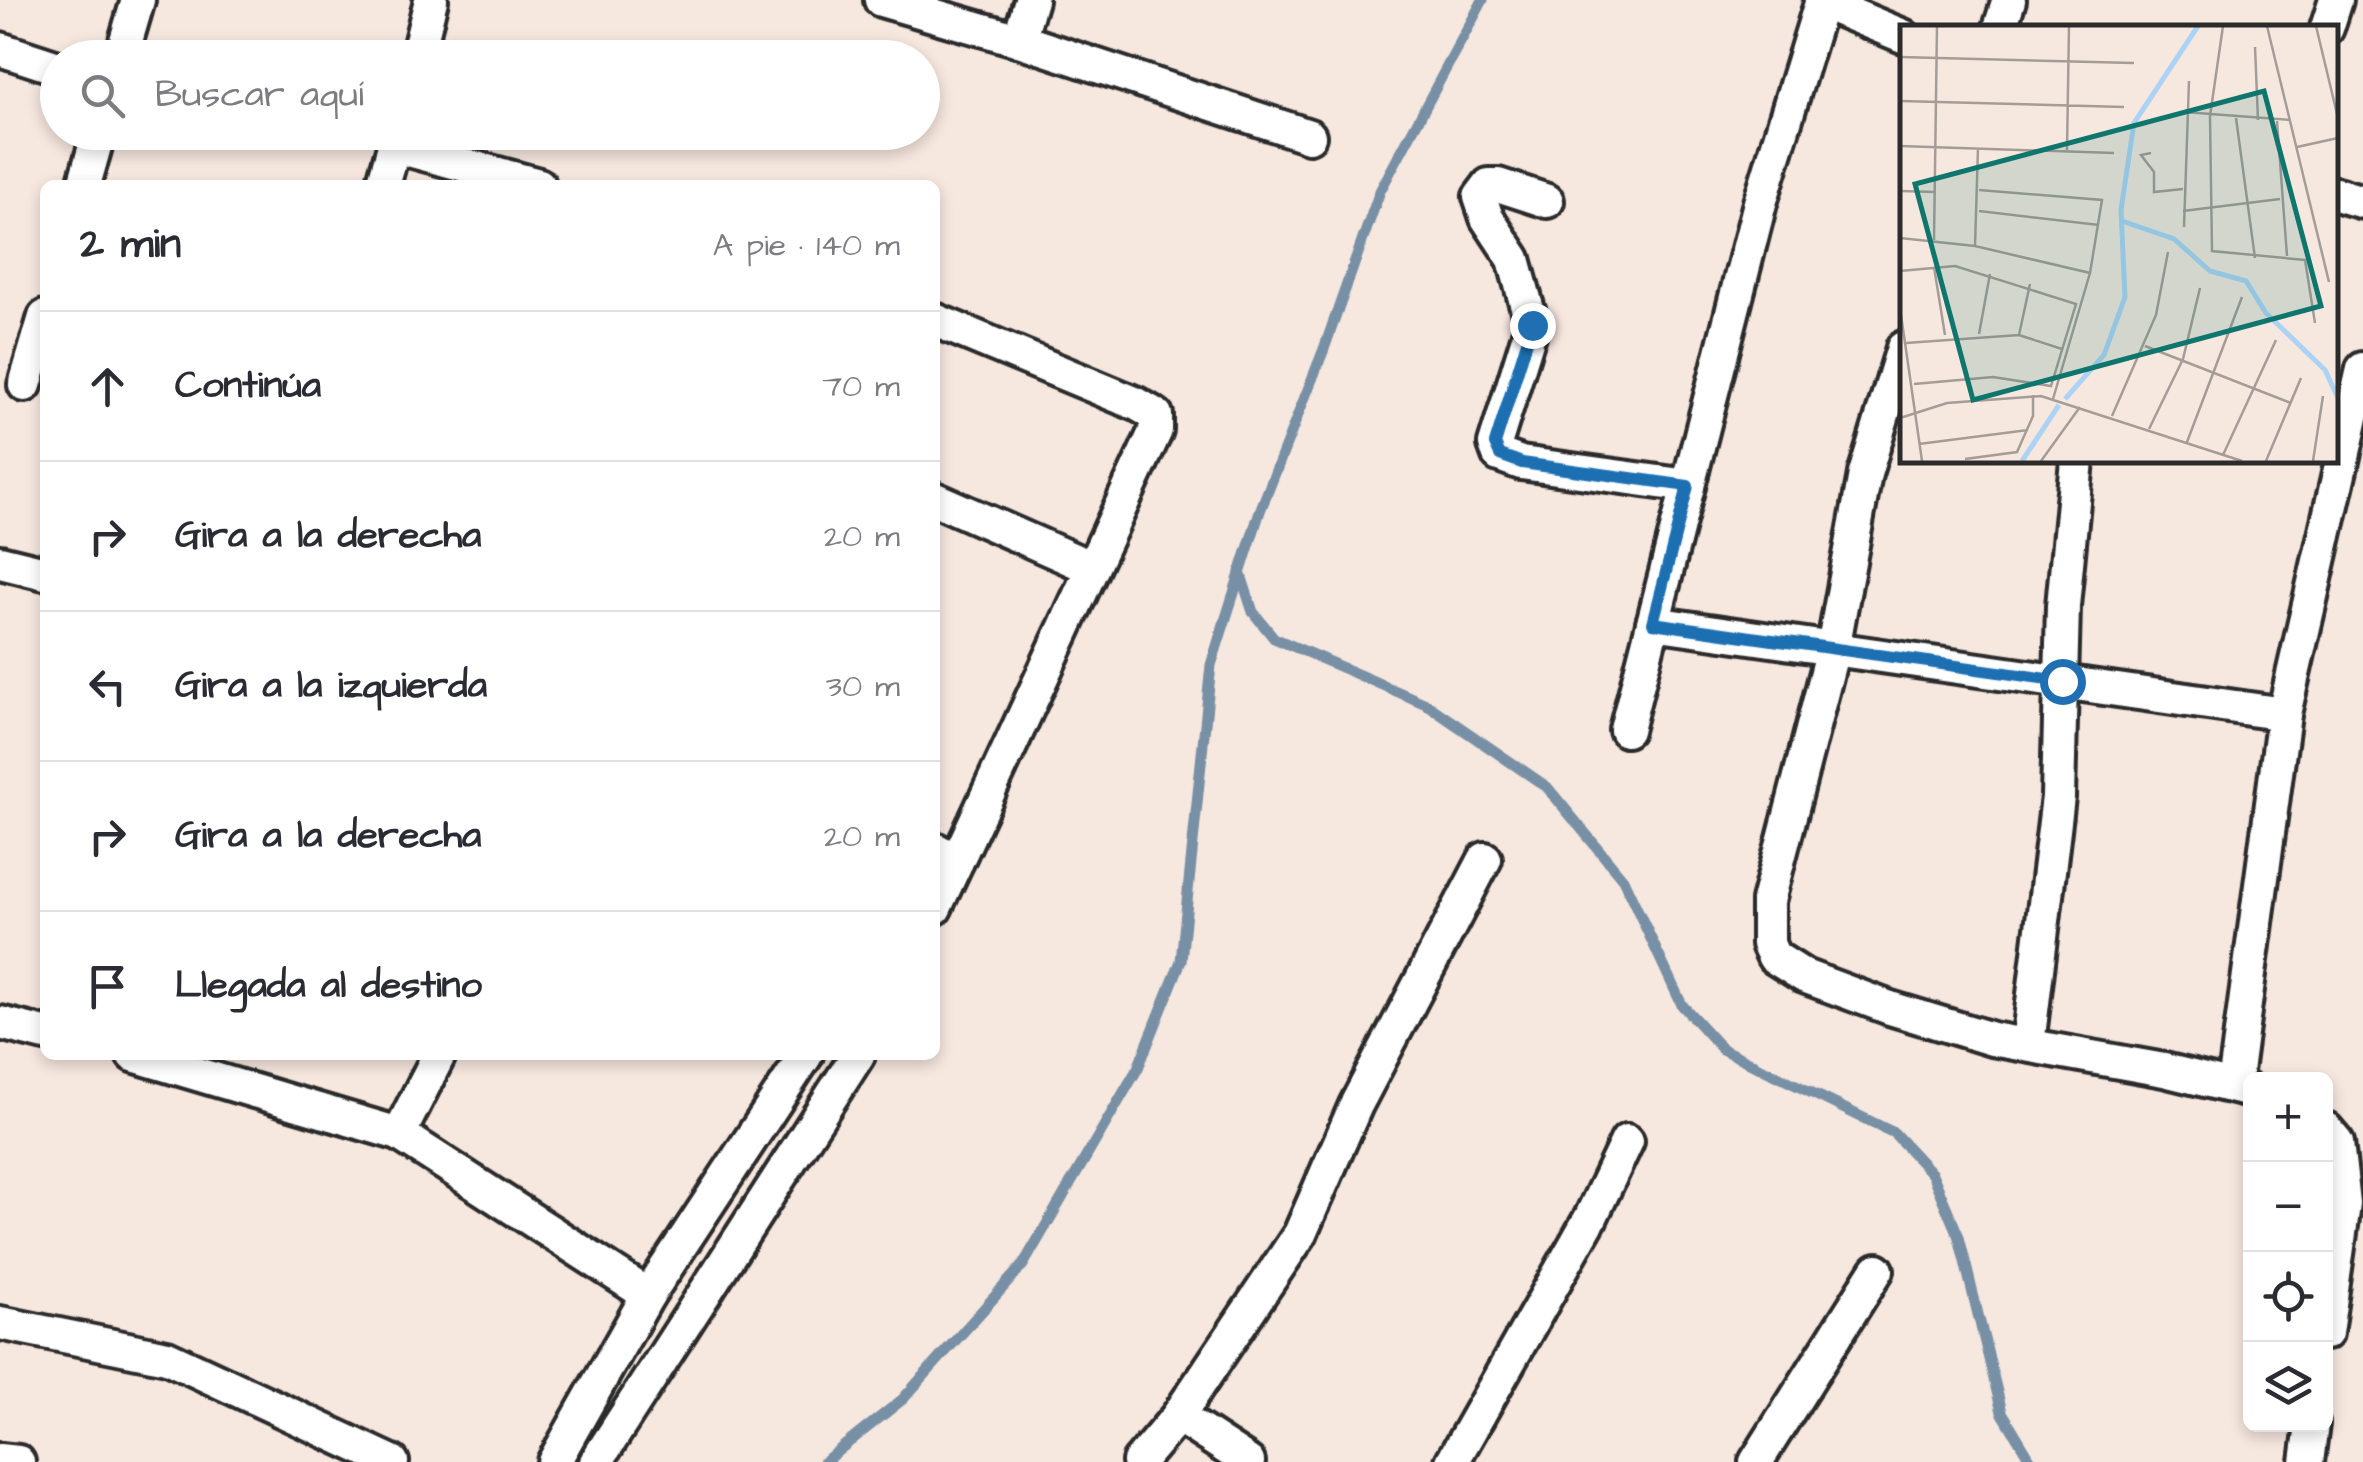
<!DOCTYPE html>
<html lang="es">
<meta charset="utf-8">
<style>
body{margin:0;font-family:"Architects Daughter",sans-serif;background:#f7f7f7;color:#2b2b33}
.controls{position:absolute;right:30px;bottom:30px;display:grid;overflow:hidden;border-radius:15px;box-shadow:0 5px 15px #0003}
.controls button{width:90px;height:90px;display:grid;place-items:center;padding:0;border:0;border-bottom:2px solid #e1e1e2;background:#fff;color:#2b2b33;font:50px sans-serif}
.stop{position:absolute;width:30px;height:30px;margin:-22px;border:8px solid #1f6fb2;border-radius:50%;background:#fff}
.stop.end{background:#1f6fb2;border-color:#fff;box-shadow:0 2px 10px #0008}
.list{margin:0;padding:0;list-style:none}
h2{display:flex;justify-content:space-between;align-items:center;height:130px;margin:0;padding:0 40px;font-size:42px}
h2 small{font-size:32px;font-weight:400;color:#7c7c81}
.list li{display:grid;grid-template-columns:65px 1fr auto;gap:30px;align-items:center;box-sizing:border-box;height:150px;padding:0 40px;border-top:2px solid #e1e1e2}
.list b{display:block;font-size:38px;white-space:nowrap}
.list em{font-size:32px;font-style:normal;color:#7c7c81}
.icon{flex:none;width:55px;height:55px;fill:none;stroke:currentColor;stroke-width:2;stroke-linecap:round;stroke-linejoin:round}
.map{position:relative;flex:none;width:2363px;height:1462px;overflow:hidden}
.search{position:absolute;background:#fff;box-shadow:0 5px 15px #0003;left:40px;top:40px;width:900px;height:110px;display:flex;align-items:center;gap:25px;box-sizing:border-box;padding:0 35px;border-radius:55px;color:#7c7c81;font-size:38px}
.panel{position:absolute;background:#fff;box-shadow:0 5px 15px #0003;left:40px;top:180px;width:900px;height:880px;border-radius:15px}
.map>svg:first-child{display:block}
</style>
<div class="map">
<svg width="2363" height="1462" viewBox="0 0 2363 1462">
<rect width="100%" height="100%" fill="#f6e7df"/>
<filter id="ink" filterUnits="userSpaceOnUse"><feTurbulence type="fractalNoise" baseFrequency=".01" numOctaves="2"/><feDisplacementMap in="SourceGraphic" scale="20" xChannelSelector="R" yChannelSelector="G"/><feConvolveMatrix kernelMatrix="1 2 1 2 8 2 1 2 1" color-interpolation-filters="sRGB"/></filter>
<g filter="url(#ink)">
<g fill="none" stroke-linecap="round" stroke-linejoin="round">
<g stroke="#7890a5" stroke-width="11">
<path d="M1240,572l13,40 21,26 152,66 121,83 76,92 59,126 40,44 172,84 38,41 27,63 43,175 30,50"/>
<path d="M824,1462l79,-63 120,-134 115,-197 43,-107 30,-296 49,-154 64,-162 56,-158 103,-191"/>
</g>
<defs>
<g id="street">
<path d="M881,0l138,40 290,96"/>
<path d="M1821,2l82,34"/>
<path d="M2000,28l9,-28"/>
<path d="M2327,28l9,-28"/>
<path d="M1019,40l12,-40"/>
<path d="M0,49l58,19"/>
<path d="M121,58l17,-58"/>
<path d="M417,58l14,-58"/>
<path d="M394,146l145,39"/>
<path d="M84,185l15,-53"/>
<path d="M383,185l15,-53"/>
<path d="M2336,194l27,8"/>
<path d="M1547,201l-49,-16h-9l-9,12 7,21 27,41 18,66 -37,119 4,11 22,8 167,23"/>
<path d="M935,320l202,84 19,11v15l-199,431"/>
<path d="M1903,348l-38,126 -32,175 -65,252v43l6,13 30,19 86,32 102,31 172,31 86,21"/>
<path d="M25,385l20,-68"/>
<path d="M935,499l157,69"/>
<path d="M0,562l45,11"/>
<path d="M1653,623l631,91"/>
<path d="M1626,730l134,-527 62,-203"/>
<path d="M935,849l22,12 -22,47"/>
<path d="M0,1023l45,11"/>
<path d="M2028,1044l30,-247 5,-191 14,-146"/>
<path d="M133,1055l266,79 249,161"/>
<path d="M2234,1086l50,-372 79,-345"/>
<path d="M2326,1129l11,13 7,62 -18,129"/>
<path d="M399,1134l40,-79"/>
<path d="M0,1323l167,34 225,105"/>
<path d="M1178,1416l70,46"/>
<path d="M0,1460l18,2"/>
<path d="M554,1462l94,-167 158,-240"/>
<path d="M596,1462l262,-407"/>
<path d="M1139,1462l39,-46 122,-182 56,-129 129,-246"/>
<path d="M1452,1462l138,-243 37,-78"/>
<path d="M1756,1462l121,-192"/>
<path d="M2307,1462l5,-38"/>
</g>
</defs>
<use href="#street" stroke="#2b2b2b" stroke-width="40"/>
<use href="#street" stroke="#fff" stroke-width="32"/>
</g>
</g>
<g fill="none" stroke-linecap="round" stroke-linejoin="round" filter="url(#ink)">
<path stroke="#1f6fb2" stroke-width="12" d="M1532,325l-37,119 5,11 22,8 166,23 -35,137 409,58"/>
</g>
<g transform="translate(1900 25)">
<rect width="438" height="438" fill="#f6e7df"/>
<path fill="none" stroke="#acd3f6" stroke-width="5" d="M222,196l52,18 36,32 36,10 20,32 59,57 13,28M165,374l39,-44 21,-58 -4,-87 13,-87 64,-97M122,436l37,-56"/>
<path fill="none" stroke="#a59c97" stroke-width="2.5" d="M323,1l-13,90 2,135 93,9 10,63M367,1l62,256M416,1l22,92M355,22l3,73M0,32l234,6M0,76l224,6M284,87l106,8M336,93l19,140M377,96l10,135M0,121l214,7M397,122l41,-9M167,125l2,-124M251,128l-10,2 13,17v20l29,-3M79,165l123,10 -12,73M0,166l35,1M79,186l120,14M283,186l97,-12M284,202l5,-146M0,213l75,8 115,27 -37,126M34,215l3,-214M75,221l3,-98M34,242l11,68M0,246l55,-5 121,38 -25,82 -58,-9 -79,7M0,283l22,153M79,309l11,-60M119,310l11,-51M6,318l113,-8 43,14M245,321l146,57M212,391l44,-101 12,-63M0,393l47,-15 94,-7 201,65M249,404l34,-70 17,-71M287,417l55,-145M19,419l109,-14M323,430l53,-115M65,434l52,-7 16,-36v-21M141,436l39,-54M366,436l35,-83M413,436l10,-65"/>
<path fill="#0f766e" fill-opacity="0.15" stroke="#0f766e" stroke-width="5" d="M364,66l57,215 -348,94 -58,-216z"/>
<rect width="438" height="438" fill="none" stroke="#2b2b2b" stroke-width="5"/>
</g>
</svg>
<div class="controls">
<button>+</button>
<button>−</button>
<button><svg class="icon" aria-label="locate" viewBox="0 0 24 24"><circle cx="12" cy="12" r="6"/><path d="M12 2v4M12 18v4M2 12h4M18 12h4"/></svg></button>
<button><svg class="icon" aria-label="layers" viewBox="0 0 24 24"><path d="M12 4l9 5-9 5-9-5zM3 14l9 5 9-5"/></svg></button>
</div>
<div class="stop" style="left:2062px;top:681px"></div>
<div class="stop end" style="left:1532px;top:325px"></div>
<div class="search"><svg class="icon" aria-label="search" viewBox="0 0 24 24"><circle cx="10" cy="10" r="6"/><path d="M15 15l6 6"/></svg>Buscar aquí</div>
<section class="panel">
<h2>2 min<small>A pie · 140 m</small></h2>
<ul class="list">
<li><svg class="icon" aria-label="ahead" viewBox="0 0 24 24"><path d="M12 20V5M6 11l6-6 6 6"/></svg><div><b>Continúa</b></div><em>70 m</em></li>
<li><svg class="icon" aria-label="right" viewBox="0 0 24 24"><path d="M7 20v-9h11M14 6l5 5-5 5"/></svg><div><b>Gira a la derecha</b></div><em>20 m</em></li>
<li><svg class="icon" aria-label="left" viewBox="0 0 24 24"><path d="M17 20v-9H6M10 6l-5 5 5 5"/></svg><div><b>Gira a la izquierda</b></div><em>30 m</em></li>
<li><svg class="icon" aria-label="right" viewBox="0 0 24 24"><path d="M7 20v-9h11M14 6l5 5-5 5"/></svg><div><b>Gira a la derecha</b></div><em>20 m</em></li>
<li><svg class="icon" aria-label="arrive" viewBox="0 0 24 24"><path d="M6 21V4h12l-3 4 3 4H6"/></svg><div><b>Llegada al destino</b></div></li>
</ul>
</section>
</div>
